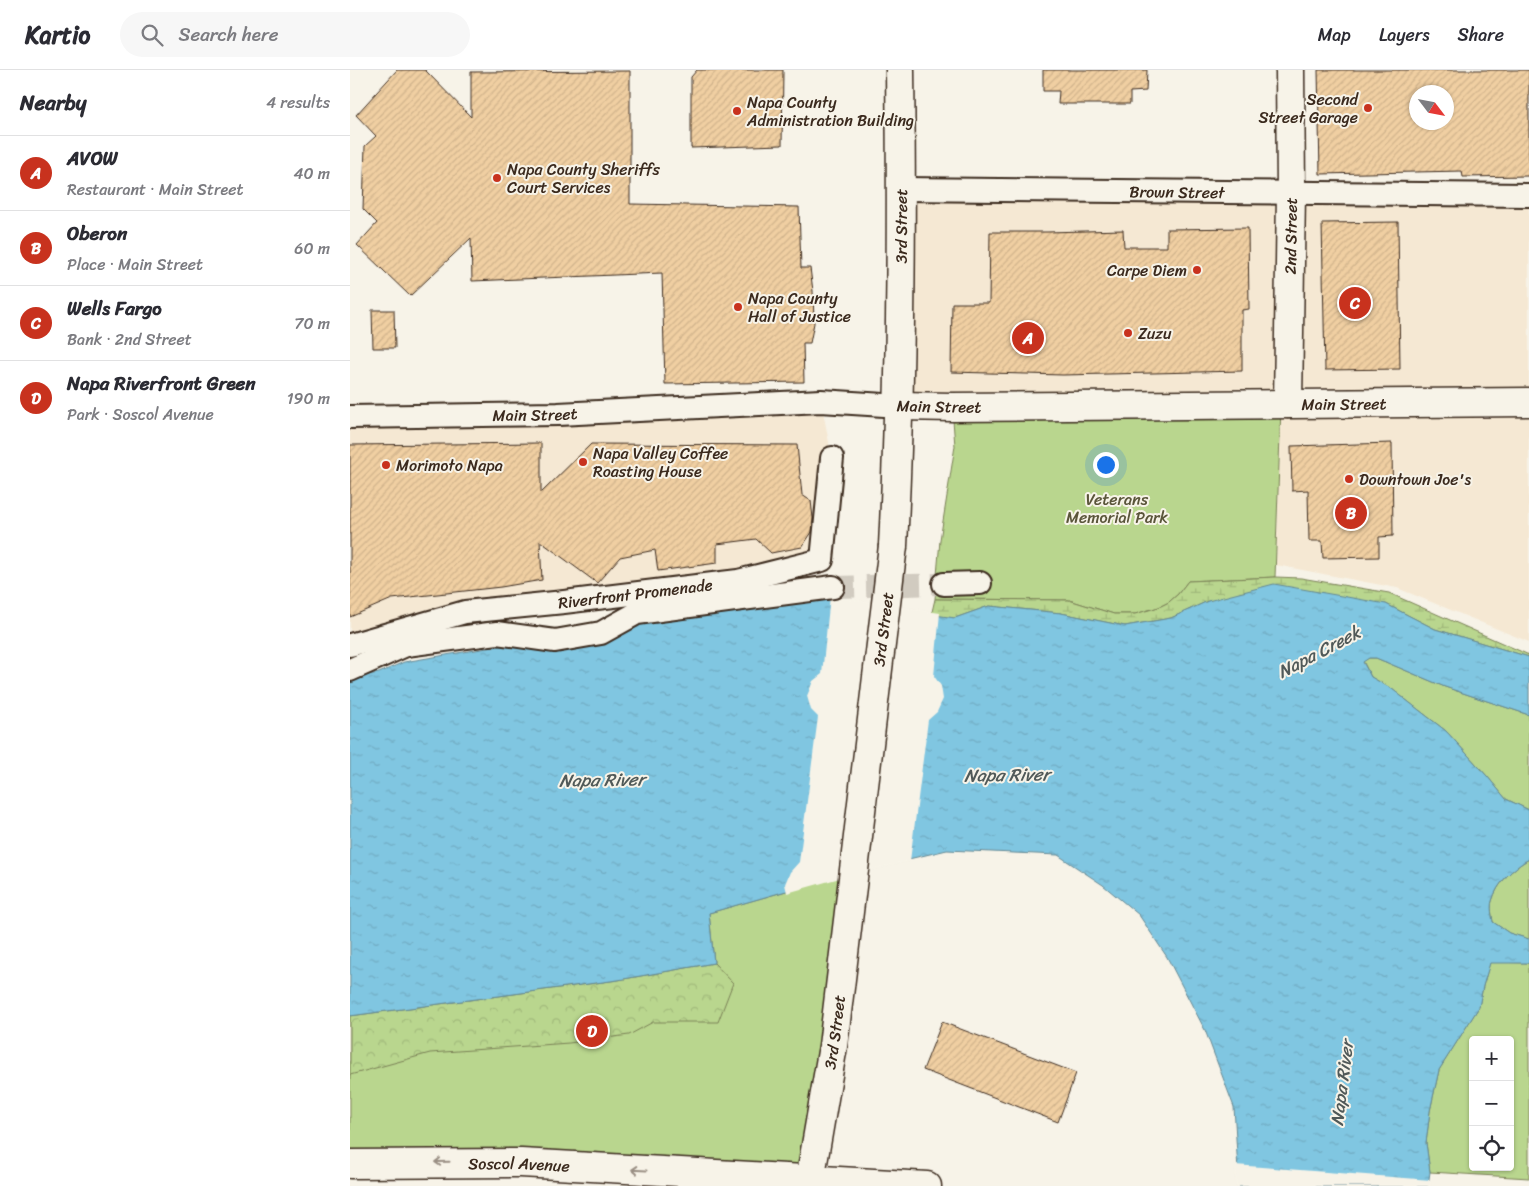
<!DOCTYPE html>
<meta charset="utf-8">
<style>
body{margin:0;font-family:Sriracha,sans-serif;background:#f7f7f7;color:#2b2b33}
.controls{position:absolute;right:15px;bottom:15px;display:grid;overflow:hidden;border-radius:5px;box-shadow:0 1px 4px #0004}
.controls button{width:45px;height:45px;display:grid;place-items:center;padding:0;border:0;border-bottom:1px solid #e1e1e2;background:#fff;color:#2b2b33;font:25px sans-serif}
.compass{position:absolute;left:1059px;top:15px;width:45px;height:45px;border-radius:50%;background:#fff;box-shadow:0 1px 4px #0004;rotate:122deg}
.you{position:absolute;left:755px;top:394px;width:18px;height:18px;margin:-12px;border:4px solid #fff;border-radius:50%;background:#1a73e8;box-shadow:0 0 0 8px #1a73e833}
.badge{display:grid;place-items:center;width:32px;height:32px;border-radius:50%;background:#c8321e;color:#fff;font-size:16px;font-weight:700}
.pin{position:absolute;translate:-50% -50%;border:2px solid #fff;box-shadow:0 1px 5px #0006}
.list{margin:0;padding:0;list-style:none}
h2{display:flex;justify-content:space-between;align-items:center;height:65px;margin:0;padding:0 20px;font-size:21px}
h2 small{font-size:16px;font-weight:400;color:#7c7c81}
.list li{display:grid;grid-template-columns:32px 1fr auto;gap:15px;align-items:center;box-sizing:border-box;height:75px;padding:0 20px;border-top:1px solid #e1e1e2}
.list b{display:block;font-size:19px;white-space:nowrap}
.list p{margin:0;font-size:16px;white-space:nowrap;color:#7c7c81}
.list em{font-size:16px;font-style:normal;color:#7c7c81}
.icon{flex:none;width:28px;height:28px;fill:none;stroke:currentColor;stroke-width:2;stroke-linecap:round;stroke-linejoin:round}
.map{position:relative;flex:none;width:1179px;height:1116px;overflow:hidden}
header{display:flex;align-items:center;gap:30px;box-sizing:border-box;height:70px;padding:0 25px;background:#fff;border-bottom:1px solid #e1e1e2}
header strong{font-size:24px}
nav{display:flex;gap:28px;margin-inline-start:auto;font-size:18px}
.search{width:350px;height:45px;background:#f7f7f7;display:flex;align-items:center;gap:12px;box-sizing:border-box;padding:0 18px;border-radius:28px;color:#7c7c81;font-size:19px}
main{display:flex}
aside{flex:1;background:#fff}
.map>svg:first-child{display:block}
</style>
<header>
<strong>Kartio</strong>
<div class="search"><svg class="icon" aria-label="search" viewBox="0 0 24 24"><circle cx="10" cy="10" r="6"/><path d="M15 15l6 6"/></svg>Search here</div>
<nav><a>Map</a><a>Layers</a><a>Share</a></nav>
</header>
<main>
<aside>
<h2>Nearby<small>4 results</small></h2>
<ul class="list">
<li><span class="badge">A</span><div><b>AVOW</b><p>Restaurant · Main Street</p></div><em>40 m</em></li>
<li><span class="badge">B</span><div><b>Oberon</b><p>Place · Main Street</p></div><em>60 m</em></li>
<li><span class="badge">C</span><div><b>Wells Fargo</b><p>Bank · 2nd Street</p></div><em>70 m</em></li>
<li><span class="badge">D</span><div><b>Napa Riverfront Green</b><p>Park · Soscol Avenue</p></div><em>190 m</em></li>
</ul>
</aside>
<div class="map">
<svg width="1179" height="1116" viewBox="0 0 1179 1116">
<defs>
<pattern id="forest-crowns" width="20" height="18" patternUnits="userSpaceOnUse" patternTransform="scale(1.25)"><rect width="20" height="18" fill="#b9d68e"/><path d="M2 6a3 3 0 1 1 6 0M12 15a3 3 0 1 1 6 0" fill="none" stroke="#a0b87a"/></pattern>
<pattern id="wetland-marsh" width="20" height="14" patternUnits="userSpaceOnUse" patternTransform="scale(1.25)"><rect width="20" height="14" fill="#b9d68e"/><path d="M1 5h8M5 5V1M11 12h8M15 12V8" fill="none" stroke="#a0b87a"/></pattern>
<pattern id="water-ripples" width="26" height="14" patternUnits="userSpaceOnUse" patternTransform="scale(1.25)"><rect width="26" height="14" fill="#80c6e1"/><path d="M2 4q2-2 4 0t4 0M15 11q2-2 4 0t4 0" fill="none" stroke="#70aac1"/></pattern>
<pattern id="building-hatch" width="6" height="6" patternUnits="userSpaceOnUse" patternTransform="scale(1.25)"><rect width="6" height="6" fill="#f0cfa2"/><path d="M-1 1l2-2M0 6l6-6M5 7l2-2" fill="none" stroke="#cfb28b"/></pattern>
</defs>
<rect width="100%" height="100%" fill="#f7f3e8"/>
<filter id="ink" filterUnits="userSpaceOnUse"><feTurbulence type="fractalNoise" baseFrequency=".02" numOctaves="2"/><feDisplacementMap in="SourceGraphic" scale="10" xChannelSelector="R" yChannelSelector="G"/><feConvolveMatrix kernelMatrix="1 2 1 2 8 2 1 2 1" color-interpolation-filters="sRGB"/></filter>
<g filter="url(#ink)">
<g fill="#f5e8d3">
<path d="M552,119l627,6v447l-132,-54 -121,-23 5,-159h-381z"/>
<path d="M471,331l11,57 -10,102 -258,42 -214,43v-228z"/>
</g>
<g fill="#b9d68e" stroke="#7a8056" fill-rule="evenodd">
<path d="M931,336l-6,171 -87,4 -10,13 -9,8 -10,5 -24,7h-21l-45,-14 -134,-1 5,-59 15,-94 -3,-39z"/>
<path d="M1019,588h7l69,29 84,28v95l-23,-11 -19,-23 -41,-45 -54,-42 -21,-12 -8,-16z"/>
<path d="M1179,789v80l-20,-6 -16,-11c-1,-7 -3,-15 -1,-21 5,-18 21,-33 37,-42z"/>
<path d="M503,802l-43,308 -460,-16v-148l268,-36 96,-18 -5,-49z"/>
<path d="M1140,892l39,1v215l-99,-6 -4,-29 4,-32 9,-41 40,-63 4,-21zM1123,970h37v127h-37z"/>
</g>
<path fill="url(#forest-crowns)" stroke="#7a8056" d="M364,893l19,20 -15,39h-65l-24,13 -60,8 -139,10 -80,22v-59l268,-36z"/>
<path fill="url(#wetland-marsh)" stroke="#7a8056" d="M925,507l26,1 88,15 140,62v2l-94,-28 -49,-25 -178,-3 -37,17 -46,8 -64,-13 -72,-7 -34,12 -24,-2 4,-17 134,1 45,14h21l24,-7 10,-5 9,-8 10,-13z"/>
<path fill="url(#water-ripples)" stroke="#648893" d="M924,514l112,20 49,25 94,28v58l-84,-28 -69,-29h-7l-6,4 8,15 21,12 54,42 41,45 19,23 23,11v49c-16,9 -32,24 -37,42 -2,6 0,15 1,21l16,11 20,6v24h-39l-7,23 -4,21 -40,63 -9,41 -4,32 4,29 -2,14h-189l-5,-79 -29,-77 -38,-73 -28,-42 -36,-30 -45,-30 -111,-5 -94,22 -144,41 5,50 -96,17 -268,36v-338l29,-5 25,-11 233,-39 178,-26 140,21 34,-12 72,7 64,13 46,-8 37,-17z"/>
<g fill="#f7f3e8">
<path d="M480,526l110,17 -6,63 7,10 2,13 -6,13 -9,8 -18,141 -56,13 -67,19 -2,-9 5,-12 9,-10 19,-145 -7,-7 -4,-14 6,-15 9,-7z"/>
<path d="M885,1095l196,15 -1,6h-194z"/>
</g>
<g fill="url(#building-hatch)" stroke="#3b2a1e" fill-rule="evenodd">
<path d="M47,0h28l46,47v-45l159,-1v133l169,3 2,61h9l3,23 1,32 -4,20h-7l1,39 -139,2 -3,-111 -190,8 -1,-43 -61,58 -53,-51 20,-22 -14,-14 2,-63 11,-10 -20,-21z"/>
<path d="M347,0h86l-1,75 -91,3v-71z"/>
<path d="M693,0h104l-1,21 -16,1v12h-72l1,-13h-16z"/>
<path d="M968,0h211v106l-66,1 -1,-6 -142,3zM1066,22h30v30h-30z"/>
<path d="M1048,152l2,147 -75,1 -3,-147z"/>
<path d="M898,158l1,81 -7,1v61l-179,4 -112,-3 1,-69h37l1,-71h57l76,-2 1,17h43v-18z"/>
<path d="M22,240h22l1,38h-22z"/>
<path d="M191,373v50l50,-49 206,1 5,50 9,6 2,17 -1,14 -10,15 -31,6 -15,-14 -39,5v19l-59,8 -3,-21 -35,7 -23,26 -57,-42 2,39 -41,7 -109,12 -42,18v-172z"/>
<path d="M1042,373l1,93 -14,1v20l-56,1 -1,-17h-13l-1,-51 -16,1 -1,-45z"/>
<path d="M592,952l134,51 -18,49 -135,-52z"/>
</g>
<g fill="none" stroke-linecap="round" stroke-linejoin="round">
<path stroke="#d1cbc0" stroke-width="22" stroke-dasharray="22 11" stroke-linecap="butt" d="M483,517l111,-3"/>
<defs>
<g id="street">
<path id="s1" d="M552,119l627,6"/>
<path id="s2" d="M0,347l208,-3 263,-13 79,5"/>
<path d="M594,514l36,-1"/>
<path id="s3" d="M0,575l115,-33 99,-10 174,-21 84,-21 10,-102"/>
<path d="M0,600l56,-25 91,-12 58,8 46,-8 36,-20 196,-26"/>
</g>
<g id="secondary">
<path id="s4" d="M938,334l3,-212 -1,-122"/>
<path id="s5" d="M550,336l52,1 577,-5"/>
<path id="s6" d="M543,476c8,-159 9,-317 7,-476"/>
<path id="s7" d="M0,1094l171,-1 406,23"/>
<path id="s8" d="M459,1116l24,-140 44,-369"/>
</g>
</defs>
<use href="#street" stroke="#3b2a1e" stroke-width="26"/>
<use href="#secondary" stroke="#3b2a1e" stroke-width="31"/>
<use href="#street" stroke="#f7f3e8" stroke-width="22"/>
<use href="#secondary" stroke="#f7f3e8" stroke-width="28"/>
<defs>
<g id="secondary-bridge">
<path id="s9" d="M527,607l16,-131"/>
</g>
</defs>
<use href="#secondary-bridge" stroke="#3b2a1e" stroke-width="31" stroke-linecap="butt"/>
<use href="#secondary-bridge" stroke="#f7f3e8" stroke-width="28"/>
</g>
<defs><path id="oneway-shaft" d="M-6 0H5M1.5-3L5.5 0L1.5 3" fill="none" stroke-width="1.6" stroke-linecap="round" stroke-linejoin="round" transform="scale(1.25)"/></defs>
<g stroke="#998e83">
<use href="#oneway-shaft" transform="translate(92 1092) rotate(179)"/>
<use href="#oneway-shaft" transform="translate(289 1100) rotate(-177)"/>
</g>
</g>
<g fill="#c8321e" stroke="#f7f3e8" stroke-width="2">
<circle cx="1018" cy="38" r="5"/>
<circle cx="387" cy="41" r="5"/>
<circle cx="147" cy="108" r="5"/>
<circle cx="847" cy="200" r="5"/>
<circle cx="388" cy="237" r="5"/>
<circle cx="778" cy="263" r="5"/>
<circle cx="233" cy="392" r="5"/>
<circle cx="36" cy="395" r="5"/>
<circle cx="999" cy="409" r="5"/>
</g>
<g text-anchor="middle" stroke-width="4" stroke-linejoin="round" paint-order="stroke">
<g font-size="16" fill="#3b2a1e" stroke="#f7f3e8" text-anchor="start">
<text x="1008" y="35" text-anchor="end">Second<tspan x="1008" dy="18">Street Garage</tspan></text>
<text x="397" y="38">Napa County<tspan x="397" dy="18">Administration Building</tspan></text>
<text x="157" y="105">Napa County Sheriffs<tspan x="157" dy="18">Court Services</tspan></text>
<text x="837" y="206" text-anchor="end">Carpe Diem</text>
<text x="398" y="234">Napa County<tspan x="398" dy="18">Hall of Justice</tspan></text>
<text x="788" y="269">Zuzu</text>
<text x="243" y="389">Napa Valley Coffee<tspan x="243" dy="18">Roasting House</tspan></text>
<text x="46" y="401">Morimoto Napa</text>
<text x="1009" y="415">Downtown Joe's</text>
</g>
<g font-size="16" fill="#3b2a1e" stroke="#f7f3e8">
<text dy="6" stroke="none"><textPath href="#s1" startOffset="275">Brown Street</textPath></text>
<text dy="6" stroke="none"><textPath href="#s6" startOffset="320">3rd Street</textPath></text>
<text dy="6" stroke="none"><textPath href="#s4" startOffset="168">2nd Street</textPath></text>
<text dy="6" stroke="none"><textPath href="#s5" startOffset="444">Main Street</textPath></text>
<text transform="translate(589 336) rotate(1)" y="6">Main Street</text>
<text dy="6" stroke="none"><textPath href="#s2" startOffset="185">Main Street</textPath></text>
<text dy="6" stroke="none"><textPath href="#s3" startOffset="291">Riverfront Promenade</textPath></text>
<text dy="6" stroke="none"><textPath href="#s9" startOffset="48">3rd Street</textPath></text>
<text dy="6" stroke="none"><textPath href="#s8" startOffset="156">3rd Street</textPath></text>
<text dy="6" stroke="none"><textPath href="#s7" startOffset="169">Soscol Avenue</textPath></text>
</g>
<g font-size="16" fill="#5a553a" stroke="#f7f3e8">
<text x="767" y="435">Veterans<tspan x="767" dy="18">Memorial Park</tspan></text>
</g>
<g font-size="18" font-style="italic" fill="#505958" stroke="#f7f3e8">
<text transform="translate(969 582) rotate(-28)" y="6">Napa Creek</text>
<text transform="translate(657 705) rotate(-1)" y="6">Napa River</text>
<text transform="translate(252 710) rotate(-1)" y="6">Napa River</text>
<text transform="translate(992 1013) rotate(-83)" y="6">Napa River</text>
</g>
</g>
</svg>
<div class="controls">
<button>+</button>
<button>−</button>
<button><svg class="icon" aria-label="locate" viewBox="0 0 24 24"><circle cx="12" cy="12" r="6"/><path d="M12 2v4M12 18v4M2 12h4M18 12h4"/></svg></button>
</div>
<svg class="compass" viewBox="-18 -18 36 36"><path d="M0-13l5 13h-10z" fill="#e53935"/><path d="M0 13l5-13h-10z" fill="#7c7c81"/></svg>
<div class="you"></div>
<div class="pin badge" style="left:678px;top:268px">A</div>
<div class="pin badge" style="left:1001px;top:443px">B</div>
<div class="pin badge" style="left:1005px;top:233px">C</div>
<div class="pin badge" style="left:242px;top:961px">D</div>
</div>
</main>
